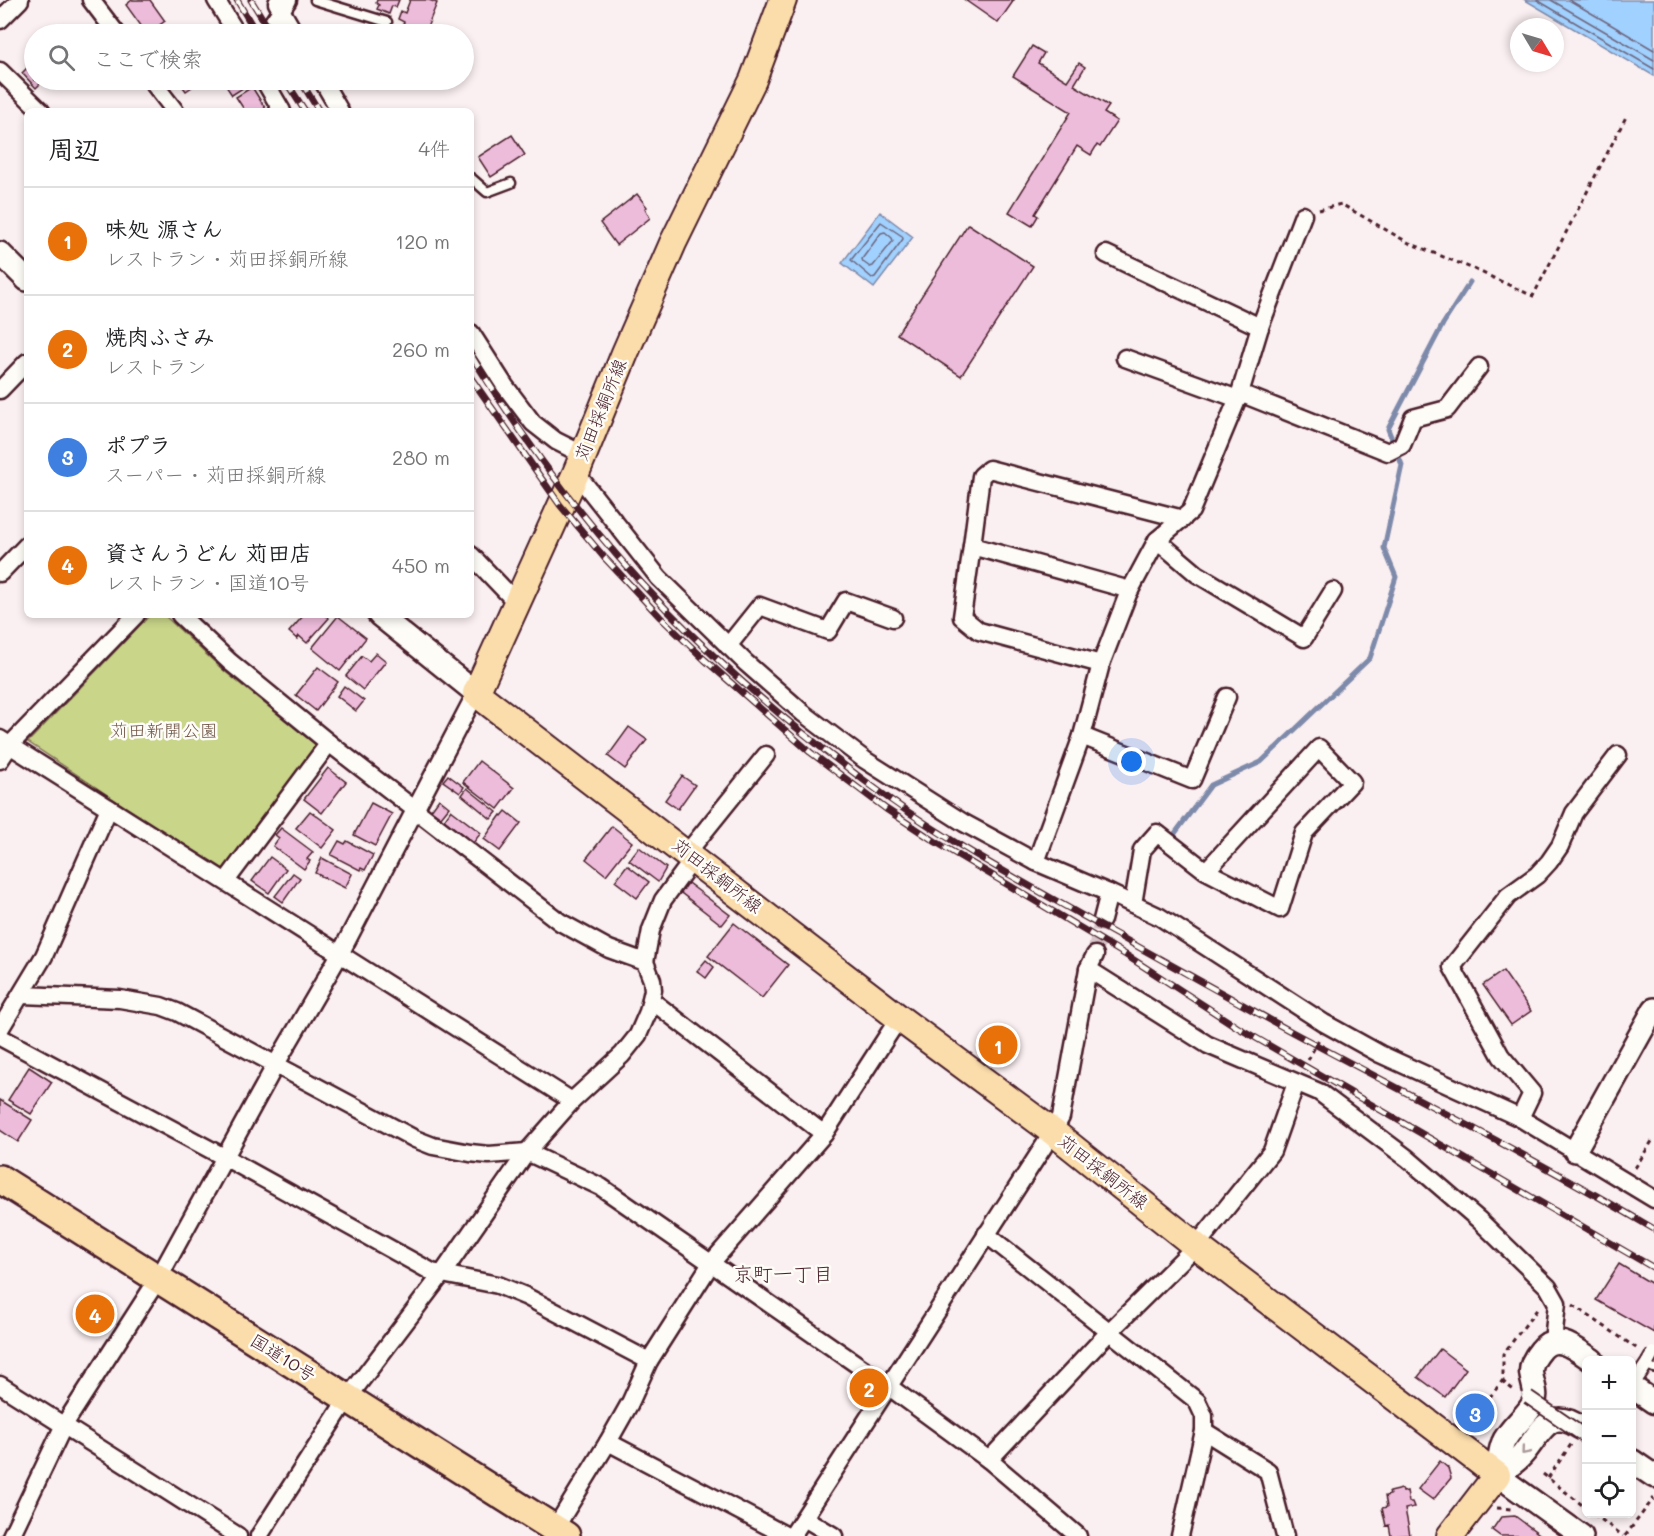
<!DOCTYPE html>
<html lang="ja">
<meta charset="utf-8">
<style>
body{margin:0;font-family:Mali,"Klee One",sans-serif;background:#f2f2f2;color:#202124}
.controls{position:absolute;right:18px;bottom:18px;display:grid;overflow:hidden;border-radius:9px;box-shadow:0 3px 9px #0003}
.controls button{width:54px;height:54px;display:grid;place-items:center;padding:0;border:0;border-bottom:2px solid #e0e0e0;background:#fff;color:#202124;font:30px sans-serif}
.compass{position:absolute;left:1510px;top:18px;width:54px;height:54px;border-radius:50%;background:#fff;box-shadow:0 3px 9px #0003;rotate:128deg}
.you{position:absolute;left:1132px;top:762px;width:21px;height:21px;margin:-15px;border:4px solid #fff;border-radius:50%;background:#1a73e8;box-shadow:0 0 0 9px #1a73e833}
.badge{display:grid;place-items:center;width:39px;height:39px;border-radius:50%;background:#0f766e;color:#fff;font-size:20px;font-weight:700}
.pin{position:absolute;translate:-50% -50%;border:3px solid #fff;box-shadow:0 2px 6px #0006}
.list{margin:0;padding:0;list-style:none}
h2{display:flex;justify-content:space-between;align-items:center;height:78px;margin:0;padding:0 24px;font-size:26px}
h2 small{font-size:20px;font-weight:400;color:#757577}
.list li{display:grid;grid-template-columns:39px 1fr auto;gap:18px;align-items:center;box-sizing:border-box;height:108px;padding:0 24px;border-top:2px solid #e0e0e0}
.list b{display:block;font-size:22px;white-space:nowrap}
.list p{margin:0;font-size:20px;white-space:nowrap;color:#757577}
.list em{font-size:20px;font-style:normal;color:#757577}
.icon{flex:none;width:33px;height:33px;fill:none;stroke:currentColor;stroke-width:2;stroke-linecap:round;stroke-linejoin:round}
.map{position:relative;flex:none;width:1654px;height:1536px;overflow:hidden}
.search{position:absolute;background:#fff;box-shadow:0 3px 9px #0003;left:24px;top:24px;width:450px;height:66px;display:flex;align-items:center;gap:15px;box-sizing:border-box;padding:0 21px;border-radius:33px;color:#757577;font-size:22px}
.panel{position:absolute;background:#fff;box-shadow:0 3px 9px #0003;left:24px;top:108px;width:450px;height:510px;border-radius:9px}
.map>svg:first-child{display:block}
</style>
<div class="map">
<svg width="1654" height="1536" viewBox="0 0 1654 1536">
<rect width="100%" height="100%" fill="#faeff1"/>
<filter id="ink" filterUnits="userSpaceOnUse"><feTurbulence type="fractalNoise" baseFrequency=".0167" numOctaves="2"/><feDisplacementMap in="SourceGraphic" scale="12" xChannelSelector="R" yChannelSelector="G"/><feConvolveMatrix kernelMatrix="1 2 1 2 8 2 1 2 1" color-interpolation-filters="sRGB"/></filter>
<g filter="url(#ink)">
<path fill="#c9d589" stroke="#8a7a5a" stroke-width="1.5" d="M150,615h14l59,55 94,76 -94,126 -195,-130z"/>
<g fill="#a1d1fe" stroke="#7e8aaa" stroke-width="1.5">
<path d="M1525,0h129v76z"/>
<path d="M880,212l33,25 -39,51 -32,-25z"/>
</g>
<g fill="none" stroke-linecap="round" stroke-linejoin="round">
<g stroke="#6d667f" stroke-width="1.5">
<path d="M1537,0l117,69"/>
<path d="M1551,0l103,60"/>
<path d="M1569,0l85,50"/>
<path d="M881,222l21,14 1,3 -28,38 -3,1 -21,-18z"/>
<path d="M885,232l7,6 1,3 -20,25 -3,1 -7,-5 -1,-3 19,-26z"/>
</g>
<path stroke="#7e8aaa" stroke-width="5" d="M1170,840l41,-55 50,-23 109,-104 26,-81 -12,-29 18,-83 -14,-36 55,-105 27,-42"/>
</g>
<g fill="#edbcdb" stroke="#4a1f2b" stroke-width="1.5">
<path d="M132,0h18l15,21 -18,13 -21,-29z"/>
<path d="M377,0h22l-3,7 -4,-1 -3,8 -12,-5 2,-4 -3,-2z"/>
<path d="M410,0h19l8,3 -11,27 -9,-4 -3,8h-12l-3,-1 5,-11 -6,-3 3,-8 4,2z"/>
<path d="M965,0h49l-16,23z"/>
<path d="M364,26l19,8h-22z"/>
<path d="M1032,46l12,7 -6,10 29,18 12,-18 6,4 -11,18 35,21 -5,7 13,8 -17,26 -3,-2 -6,10 -14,-9 -42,68 3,2 -6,10 -23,-14 62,-100 -58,-36z"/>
<path d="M34,61v19h10l-8,8 -14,-15z"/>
<path d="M178,80h24l-16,11z"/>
<path d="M230,80h21l1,2 -20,13 -8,-12z"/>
<path d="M252,87l15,24h-22l-9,-14z"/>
<path d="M512,135l13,20 -34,22 -13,-20z"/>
<path d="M637,194l10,13 -2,1 5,10 -34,27 -16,-22z"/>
<path d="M968,224l65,42 -72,110 -64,-42z"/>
<path d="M304,615h21l4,3 -22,25 -8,-7 -2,3 -8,-7z"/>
<path d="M338,616l28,22 -26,33 -28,-23z"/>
<path d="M376,653l10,8 -23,29 -17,-14 16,-20 7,5z"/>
<path d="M318,667l20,15 -22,29 -20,-16z"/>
<path d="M344,686l20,15 -8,10 -19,-15z"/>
<path d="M629,727l18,13 -22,29 -17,-13z"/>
<path d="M479,761l35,27 -16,21 -35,-27z"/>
<path d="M328,768l18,14 -24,31 -18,-14z"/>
<path d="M448,775l16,12 -4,6 -17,-12z"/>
<path d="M682,776l13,9 -17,24 -13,-9z"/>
<path d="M467,788l30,24 -6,7 -29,-24z"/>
<path d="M439,799l10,8 -8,10 -10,-7z"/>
<path d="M371,803l21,11 -17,32 -21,-11z"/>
<path d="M451,810l30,23 -8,10 -29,-23z"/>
<path d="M310,811l26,19 -14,18 -26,-20z"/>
<path d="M506,811l15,12 -21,28 -16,-12 17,-24 1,1z"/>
<path d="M612,826l20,16 -26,33 -20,-16z"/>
<path d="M281,828l32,24 -6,7 3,2 -6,8 -31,-23 6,-8 -4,-3z"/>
<path d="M339,841l6,3 2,-3 26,14 -8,15 -4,-2 -1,2 -29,-15z"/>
<path d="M639,847l27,21 -8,14 -29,-22z"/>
<path d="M270,857l16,12 -17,24 -17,-12z"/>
<path d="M322,858l30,16 -7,14 -30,-15z"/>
<path d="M627,865l22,17 -12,16 -22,-17z"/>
<path d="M293,873l7,5 -17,24 -8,-6z"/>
<path d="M688,883l42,32 -8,10 -41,-32z"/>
<path d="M734,923l54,42 -26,33 -54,-42z"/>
<path d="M706,960l8,7 -8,11 -9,-7z"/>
<path d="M1503,971l28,40 -20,14 -28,-40z"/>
<path d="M29,1067l23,15 -21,32 -23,-14z"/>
<path d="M0,1100l32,20 -14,22 -18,-12z"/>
<path d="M1619,1264l35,21v48l-58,-33z"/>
<path d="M1440,1349l26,20 -21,28 -27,-20z"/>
<path d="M1440,1461l8,7 3,10 -18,22 -15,-11z"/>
<path d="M1402,1489l1,3 4,-1 2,11h3l2,5 -9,2 5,26 -19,1 -2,-11 -3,1 -4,-18 5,-1 -2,-11 5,-1 -1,-3z"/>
<path d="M1515,1516l27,20h-42l-8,-6 9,-13z"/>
</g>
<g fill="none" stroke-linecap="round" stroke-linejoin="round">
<path stroke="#d7c5c9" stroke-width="16" stroke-dasharray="16 8" stroke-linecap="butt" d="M1095,955l7,-35"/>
<defs>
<g id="service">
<path d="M315,0l72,22"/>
<path d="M471,178l16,14 24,-9"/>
</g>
<path id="pedestrian" d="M1632,1386l16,-24 6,4"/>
<g id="minor">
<path d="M91,0l26,34"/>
<path d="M216,0l21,34"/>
<path d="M277,3l18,31"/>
<path d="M0,20l20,-20"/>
<path d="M265,34l23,-34"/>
<path d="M0,71l41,40"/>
<path d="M151,80l24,31"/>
<path d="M264,80l18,31"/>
<path d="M322,80l18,31"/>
<path d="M1106,254l154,73"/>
<path d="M471,333l34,53 28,37 23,18 26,13"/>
<path d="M1125,358l113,41"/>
<path d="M0,390l27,-28"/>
<path d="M1240,393l148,59 14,-7 11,-27 34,-9 32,-42"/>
<path d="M576,473l83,105 87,85 57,50 62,47 99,63 72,39 73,31 51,24 164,106 56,31 140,64 134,81"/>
<path d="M1157,540l40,34 107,64 29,-47"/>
<path d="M972,546l9,-70 8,-7 194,50"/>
<path d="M471,555l45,47"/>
<path d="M0,573l27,-28"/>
<path d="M180,615l50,47 99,81 231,179 49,27 36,13"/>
<path d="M728,646l32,-40 68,25 18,-30 47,17"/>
<path d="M1101,664l-122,-33 -17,-14 10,-71 158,44"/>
<path d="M1082,736l110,44 35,-83"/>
<path d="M0,739l572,362"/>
<path d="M0,760l10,-15 126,-130"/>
<path d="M687,853l79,-98"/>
<path d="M1036,862l46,-126 19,-72 27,-70 29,-54 34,-29 49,-118 20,-66 43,-112"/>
<path d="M226,881l103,-138"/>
<path d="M1133,904l9,-54 15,-17 49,38 113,-123 33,34 -48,51 -24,76 -74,-38"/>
<path d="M1102,920l7,-27"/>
<path d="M1088,969l120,76 111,47 88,66 72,62 69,67 9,16 -4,38"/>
<path d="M22,995l98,4 41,7 16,6 238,127 18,7 37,7 19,2 38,-3 74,35 287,199 101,74 89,76"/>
<path d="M651,1000l173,134"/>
<path d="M0,1029l44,-73 65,-148"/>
<path d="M0,1037l226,121 206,114 66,13 27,11 124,65"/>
<path d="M1520,1118l12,-25 -31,-37 -49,-89 56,-71 29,-21 12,-13 11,-16 14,-33 44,-58"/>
<path d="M986,1234l211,167 7,15v15l-24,105"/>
<path d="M0,1385l238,151"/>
<path d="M1204,1431l64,40 17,65"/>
<path d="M608,1442l179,94"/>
<path d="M989,1460l120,-128 87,-86 76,-95 24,-68"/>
<path d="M804,1518l30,18"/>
<path d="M551,1535l57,-93 22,-39 19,-42 63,-99 112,-128 75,-116"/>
<path d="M11,1536l53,-111 94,-146 118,-215 64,-110 136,-261"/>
<path d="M259,1536l88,-137 95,-125 85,-122 45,-51 50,-46 16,-20 10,-23 5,-22 -1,-10 -7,-18 6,-32 12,-30 31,-42"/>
<path d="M792,1536l261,-404 8,-15 27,-148 7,-14"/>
</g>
<g id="tertiary">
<path d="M0,253l27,27"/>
<path d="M379,615l97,78"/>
<path d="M1575,1151l79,-142"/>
<path d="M1497,1475l85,61"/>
</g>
<g id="secondary">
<path d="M1632,1387l22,15"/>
<path d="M1632,1461l22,15"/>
<path d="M1497,1475c2,-10 2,-23 6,-32 6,-15 24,-26 31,-41 4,-9 -3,-21 -3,-31 0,-8 5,-15 10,-21 15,-19 36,0 51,10"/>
<path d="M1497,1475c9,-7 20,-13 26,-21 19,-23 26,-48 58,-26"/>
</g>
<path id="primary" d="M783,0l-30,80 -80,163 -48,110 -49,120 -100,220 423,325 154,114 143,114 301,229 -47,61"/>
<path id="trunk" d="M0,1179l566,357"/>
</defs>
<use href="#service" stroke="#4a1f2b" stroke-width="13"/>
<use href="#pedestrian" stroke="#4a1f2b" stroke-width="16"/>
<use href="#minor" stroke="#4a1f2b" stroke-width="21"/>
<use href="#tertiary" stroke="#4a1f2b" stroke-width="26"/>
<use href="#secondary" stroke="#4a1f2b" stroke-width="27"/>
<use href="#primary" stroke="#4a1f2b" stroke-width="30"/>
<use href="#trunk" stroke="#4a1f2b" stroke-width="32"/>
<g stroke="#4a1f2b" stroke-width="3" stroke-dasharray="4.5 4.5" stroke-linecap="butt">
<path d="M1319,210l22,-6 68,39 67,27 57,26 94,-181"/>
<path d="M1304,1068l15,-29"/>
<path d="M1635,1168l19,-30"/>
<path d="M1573,1305l66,45"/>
<path d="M1502,1381l13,10"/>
<path d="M1487,1430l-14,-11 30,-39v-26l36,-47"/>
<path d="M1543,1474l43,34"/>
<path d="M1548,1478l24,-35"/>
<path d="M1497,1508l15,1"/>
<path d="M1594,1514l29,22"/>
<path d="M1625,1536l29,-38"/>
</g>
<use href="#service" stroke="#fdfcf7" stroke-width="8"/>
<use href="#pedestrian" stroke="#fdfcf7" stroke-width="12"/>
<use href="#minor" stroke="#fdfcf7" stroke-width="16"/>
<use href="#tertiary" stroke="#fdfcf7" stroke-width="21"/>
<use href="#secondary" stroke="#fdfcf7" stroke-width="22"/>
<use href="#primary" stroke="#fbddab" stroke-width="26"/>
<use href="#trunk" stroke="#fbddab" stroke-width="27"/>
<defs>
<g id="rail">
<path d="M237,0l20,34"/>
<path d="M251,0l21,34"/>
<path d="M285,80l20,31"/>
<path d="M300,80l19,31"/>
<path d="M471,355c56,91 122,179 196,255 66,68 140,129 217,185 79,57 166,102 251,150 52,29 104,58 157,87 121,65 244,127 362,197"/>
<path d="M471,378l89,127 43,51 57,61 45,43 105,92 76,57 50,33 190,113 111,72 417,241"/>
</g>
</defs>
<use href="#rail" stroke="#4a1f2b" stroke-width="7"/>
<use href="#rail" stroke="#fdfcf7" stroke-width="4.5" stroke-dasharray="14" stroke-linecap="butt"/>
<defs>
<g id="pedestrian-bridge">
<path d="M1648,1362l5,-9"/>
<path d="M1528,1397l58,40"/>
</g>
</defs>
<use href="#pedestrian-bridge" stroke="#4a1f2b" stroke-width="16" stroke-linecap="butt"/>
<use href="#pedestrian-bridge" stroke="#fdfcf7" stroke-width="12"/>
</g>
<defs><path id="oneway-chevron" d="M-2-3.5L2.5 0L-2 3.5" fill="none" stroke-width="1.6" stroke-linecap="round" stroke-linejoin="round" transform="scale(1.5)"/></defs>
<use stroke="#ac999b" href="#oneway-chevron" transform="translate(1525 1451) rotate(130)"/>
</g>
<g text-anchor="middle" stroke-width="5" stroke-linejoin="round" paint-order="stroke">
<g font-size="18" fill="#4a1f2b" stroke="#fdfcf7">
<text transform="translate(601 410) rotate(-68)" y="6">苅田採銅所線</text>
<text transform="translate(717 876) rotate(38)" y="6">苅田採銅所線</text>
<text transform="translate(1103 1172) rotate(38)" y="6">苅田採銅所線</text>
<text transform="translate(283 1358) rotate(32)" y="6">国道10号</text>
</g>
<g font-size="18" fill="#705647" stroke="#fdfcf7">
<text x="164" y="737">苅田新開公園</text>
</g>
<g font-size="20" fill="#4a1f2b" stroke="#fdfcf7">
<text x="783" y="1281">京町一丁目</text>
</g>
</g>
</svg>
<div class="controls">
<button>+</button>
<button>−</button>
<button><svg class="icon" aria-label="locate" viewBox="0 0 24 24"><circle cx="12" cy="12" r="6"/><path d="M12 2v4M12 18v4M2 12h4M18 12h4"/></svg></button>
</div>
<svg class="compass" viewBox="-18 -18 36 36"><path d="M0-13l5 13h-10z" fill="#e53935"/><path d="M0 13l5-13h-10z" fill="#757577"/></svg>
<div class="you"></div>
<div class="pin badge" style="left:998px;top:1045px;background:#e8710a">1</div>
<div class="pin badge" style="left:869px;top:1388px;background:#e8710a">2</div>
<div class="pin badge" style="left:1475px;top:1413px;background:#3f7fe0">3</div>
<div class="pin badge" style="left:95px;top:1314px;background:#e8710a">4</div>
<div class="search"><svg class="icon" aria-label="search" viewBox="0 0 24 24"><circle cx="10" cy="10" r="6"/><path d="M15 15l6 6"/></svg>ここで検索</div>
<section class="panel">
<h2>周辺<small>4件</small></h2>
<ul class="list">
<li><span class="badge" style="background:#e8710a">1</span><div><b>味処 源さん</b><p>レストラン · 苅田採銅所線</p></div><em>120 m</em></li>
<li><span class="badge" style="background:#e8710a">2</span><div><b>焼肉ふさみ</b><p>レストラン</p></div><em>260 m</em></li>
<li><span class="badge" style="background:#3f7fe0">3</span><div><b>ポプラ</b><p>スーパー · 苅田採銅所線</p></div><em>280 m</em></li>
<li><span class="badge" style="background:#e8710a">4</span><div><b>資さんうどん 苅田店</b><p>レストラン · 国道10号</p></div><em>450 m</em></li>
</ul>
</section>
</div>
